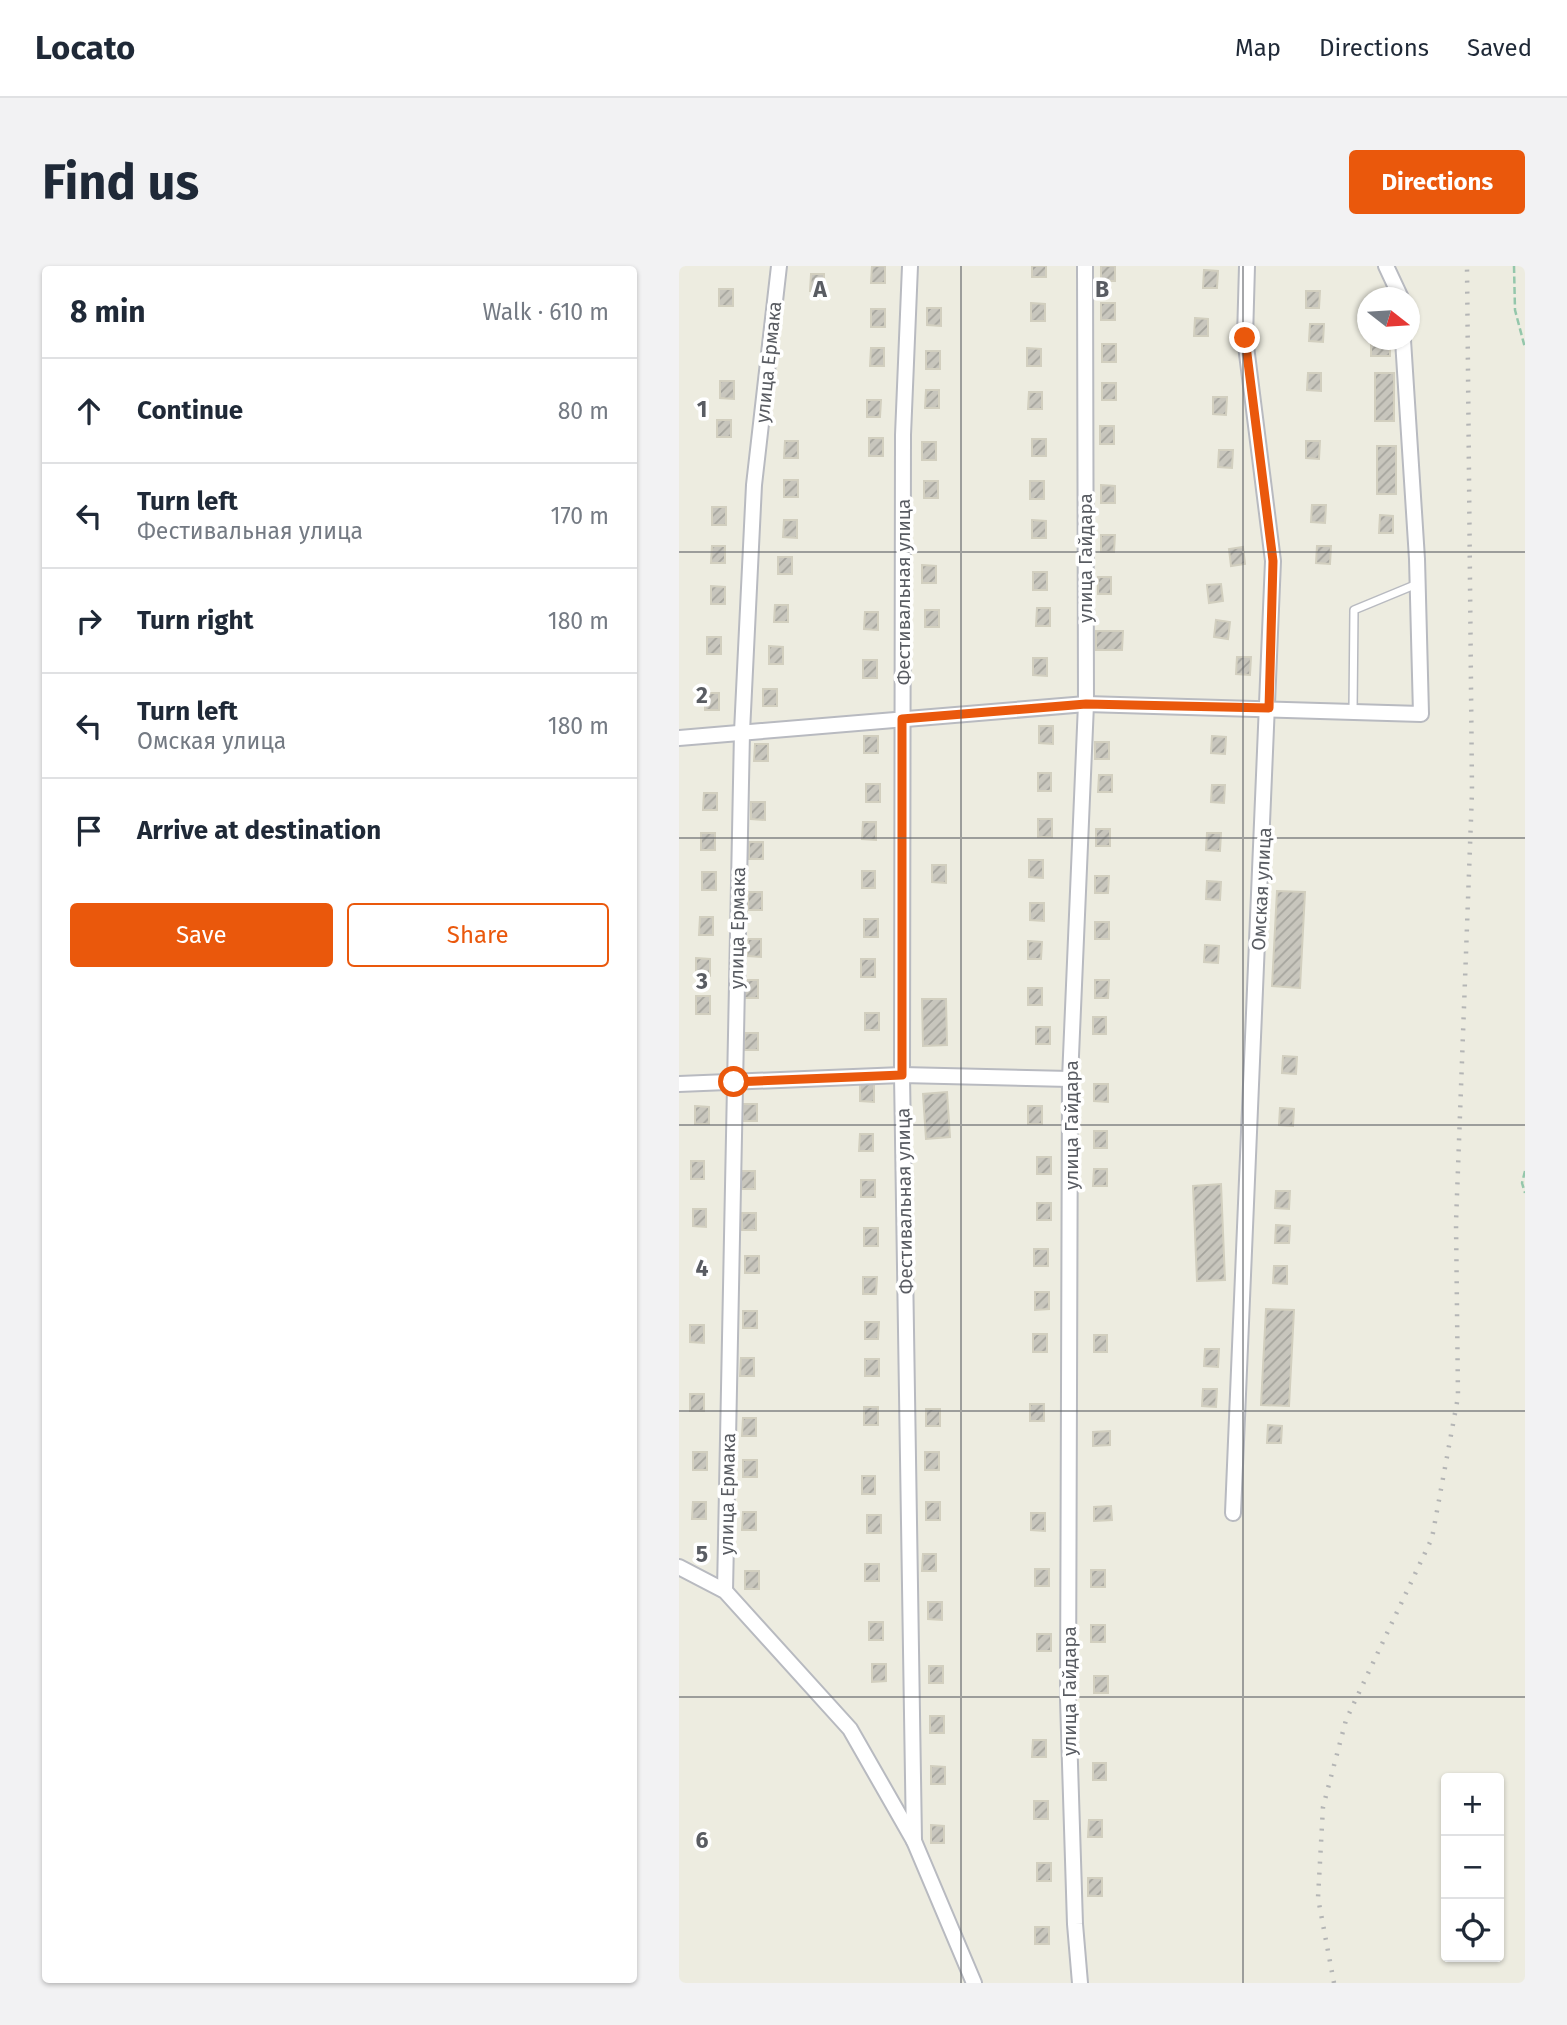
<!DOCTYPE html>
<meta charset="utf-8">
<style>
body{margin:0;font-family:"Fira Sans",sans-serif;background:#f2f2f3;color:#1f2937}
.controls{position:absolute;right:21px;bottom:21px;display:grid;overflow:hidden;border-radius:7px;box-shadow:0 2px 5px #0004}
.controls button{width:63px;height:63px;display:grid;place-items:center;padding:0;border:0;border-bottom:2px solid #e0e1e3;background:#fff;color:#1f2937;font:35px sans-serif}
.compass{position:absolute;left:678px;top:21px;width:63px;height:63px;border-radius:50%;background:#fff;box-shadow:0 2px 5px #0004;rotate:107deg}
.stop{position:absolute;width:21px;height:21px;margin:-16px;border:5px solid #ea580c;border-radius:50%;background:#fff}
.stop.end{background:#ea580c;border-color:#fff;box-shadow:0 2px 7px #0008}
.list{margin:0;padding:0;list-style:none}
h2{display:flex;justify-content:space-between;align-items:center;height:91px;margin:0;padding:0 28px;font-size:30px}
h2 small{font-size:23px;font-weight:400;color:#747a83}
.list li{display:grid;grid-template-columns:46px 1fr auto;gap:21px;align-items:center;box-sizing:border-box;height:105px;padding:0 28px;border-top:2px solid #e0e1e3}
.list b{display:block;font-size:26px;white-space:nowrap}
.list p{margin:0;font-size:23px;white-space:nowrap;color:#747a83}
.list em{font-size:23px;font-style:normal;color:#747a83}
.actions{display:flex;gap:14px;padding:21px 28px}
.actions a{flex:1;padding:16px 0;border:2px solid #ea580c;border-radius:7px;text-align:center;font-size:24px;color:#ea580c}
.actions .main{background:#ea580c;color:#fff}
.icon{flex:none;width:38px;height:38px;fill:none;stroke:currentColor;stroke-width:2;stroke-linecap:round;stroke-linejoin:round}
.map{position:relative;flex:none;width:846px;height:1717px;overflow:hidden;border-radius:7px}
header{display:flex;align-items:center;gap:42px;box-sizing:border-box;height:98px;padding:0 35px;background:#fff;border-bottom:2px solid #e0e1e3}
header strong{font-size:33px}
nav{display:flex;gap:38px;margin-inline-start:auto;font-size:24px}
.intro{display:flex;align-items:center;justify-content:space-between;box-sizing:border-box;height:168px;padding:0 42px}
h1{margin:0;font-size:49px}
.button{padding:18px 32px;border-radius:7px;background:#ea580c;color:#fff;font-size:24px;font-weight:700}
main{display:flex;gap:42px;padding:0 42px}
aside{flex:1;background:#fff;border-radius:7px;box-shadow:0 2px 5px #0004}
.map>svg:first-child{display:block}
</style>
<header>
<strong>Locato</strong>
<nav><a>Map</a><a>Directions</a><a>Saved</a></nav>
</header>
<div class="intro"><h1>Find us</h1><a class="button">Directions</a></div>
<main>
<aside>
<h2>8 min<small>Walk · 610 m</small></h2>
<ul class="list">
<li><svg class="icon" aria-label="ahead" viewBox="0 0 24 24"><path d="M12 20V5M6 11l6-6 6 6"/></svg><div><b>Continue</b></div><em>80 m</em></li>
<li><svg class="icon" aria-label="left" viewBox="0 0 24 24"><path d="M17 20v-9H6M10 6l-5 5 5 5"/></svg><div><b>Turn left</b><p>Фестивальная улица</p></div><em>170 m</em></li>
<li><svg class="icon" aria-label="right" viewBox="0 0 24 24"><path d="M7 20v-9h11M14 6l5 5-5 5"/></svg><div><b>Turn right</b></div><em>180 m</em></li>
<li><svg class="icon" aria-label="left" viewBox="0 0 24 24"><path d="M17 20v-9H6M10 6l-5 5 5 5"/></svg><div><b>Turn left</b><p>Омская улица</p></div><em>180 m</em></li>
<li><svg class="icon" aria-label="arrive" viewBox="0 0 24 24"><path d="M6 21V4h12l-3 4 3 4H6"/></svg><div><b>Arrive at destination</b></div></li>
</ul>
<div class="actions"><a class="main">Save</a><a>Share</a></div>
</aside>
<div class="map">
<svg width="846" height="1717" viewBox="0 0 846 1717">
<defs>
<pattern id="building-hatch" width="6" height="6" patternUnits="userSpaceOnUse" patternTransform="scale(1.75)"><rect width="6" height="6" fill="#c8c6bd"/><path d="M-1 1l2-2M0 6l6-6M5 7l2-2" fill="none" stroke="#a5a49d"/></pattern>
</defs>
<rect width="100%" height="100%" fill="#edece0"/>
<g fill="url(#building-hatch)" stroke="#d2cfbf" stroke-width="2">
<path d="M193,0h13v17h-14z"/>
<rect x="353" y="0" width="14" height="11"/>
<rect x="422" y="0" width="14" height="15"/>
<path d="M525,4l14,1 -1,17h-14z"/>
<path d="M132,8h13v17h-14z"/>
<rect x="40" y="23" width="14" height="17"/>
<path d="M627,25h14l-1,17h-13z"/>
<path d="M352,37l14,1v17h-14z"/>
<rect x="422" y="37" width="14" height="17"/>
<path d="M248,42h14v18l-14,-1z"/>
<rect x="192" y="43" width="14" height="18"/>
<path d="M516,52l13,1v17h-14z"/>
<path d="M631,58h14l-1,18 -14,-1z"/>
<rect x="692" y="74" width="19" height="16"/>
<rect x="423" y="78" width="14" height="18"/>
<path d="M192,82h13v18h-14z"/>
<path d="M348,82l14,1v17h-14z"/>
<rect x="247" y="85" width="14" height="18"/>
<path d="M629,107h13v18l-14,-1z"/>
<rect x="696" y="107" width="19" height="48"/>
<path d="M41,115h14v18l-14,-1z"/>
<rect x="423" y="117" width="14" height="17"/>
<path d="M247,124h13v18h-14z"/>
<path d="M350,126h13v17h-14z"/>
<path d="M534,131h14l-1,18 -13,-1z"/>
<path d="M188,134h14l-1,17h-13z"/>
<rect x="38" y="154" width="14" height="17"/>
<rect x="421" y="160" width="14" height="18"/>
<rect x="190" y="172" width="14" height="18"/>
<rect x="353" y="173" width="14" height="17"/>
<path d="M106,175h13v17h-14z"/>
<path d="M627,175h14l-1,18 -13,-1z"/>
<rect x="243" y="176" width="14" height="18"/>
<rect x="698" y="180" width="19" height="48"/>
<path d="M540,184h14l-1,18 -14,-1z"/>
<rect x="105" y="214" width="14" height="17"/>
<rect x="245" y="215" width="14" height="17"/>
<rect x="351" y="215" width="14" height="18"/>
<path d="M422,219l14,1v17h-14z"/>
<path d="M633,239h14l-1,18 -14,-1z"/>
<rect x="33" y="241" width="14" height="18"/>
<path d="M701,249l13,1v17h-14z"/>
<path d="M105,254h13v18l-14,-1z"/>
<path d="M353,254l14,1v17h-14z"/>
<path d="M422,269h14l-1,17h-13z"/>
<path d="M33,280h13v17h-14z"/>
<path d="M638,280h14l-1,18 -14,-1z"/>
<path d="M564,281l2,17 -14,2 -2,-17z"/>
<rect x="99" y="291" width="14" height="17"/>
<path d="M243,299l14,1v17h-14z"/>
<rect x="354" y="306" width="14" height="18"/>
<rect x="419" y="311" width="13" height="17"/>
<path d="M542,318l2,17 -14,2 -2,-18z"/>
<path d="M32,320l14,1v17h-14z"/>
<path d="M96,339h13v17h-14z"/>
<path d="M358,342h13v18h-14z"/>
<rect x="246" y="344" width="14" height="17"/>
<path d="M186,346h13v18l-14,-1z"/>
<path d="M537,354l14,2 -2,17 -14,-2z"/>
<path d="M417,365h27l-1,19h-26z"/>
<rect x="28" y="371" width="14" height="17"/>
<path d="M90,380l14,1v17h-14z"/>
<path d="M558,391h14l-1,18 -14,-1z"/>
<path d="M354,392h14v18l-14,-1z"/>
<rect x="184" y="394" width="14" height="18"/>
<rect x="84" y="423" width="14" height="17"/>
<rect x="26" y="427" width="14" height="17"/>
<path d="M360,460h14v18l-14,-1z"/>
<rect x="185" y="470" width="14" height="17"/>
<path d="M533,470l14,1 -1,17 -14,-1z"/>
<rect x="416" y="476" width="14" height="17"/>
<path d="M76,478h13v17h-14z"/>
<rect x="359" y="507" width="13" height="18"/>
<path d="M420,509h13v17h-14z"/>
<rect x="187" y="518" width="14" height="18"/>
<path d="M533,519h13l-1,18 -13,-1z"/>
<path d="M25,527h13v17h-14z"/>
<path d="M72,536h14v18l-14,-1z"/>
<rect x="359" y="553" width="14" height="18"/>
<path d="M184,556h13v18l-14,-1z"/>
<rect x="417" y="563" width="14" height="17"/>
<rect x="22" y="567" width="14" height="17"/>
<path d="M528,567h14l-1,18 -14,-1z"/>
<rect x="70" y="576" width="14" height="17"/>
<path d="M350,594h14v18l-14,-1z"/>
<path d="M253,599h14v18l-14,-1z"/>
<rect x="183" y="605" width="13" height="17"/>
<rect x="23" y="606" width="14" height="18"/>
<path d="M416,610h14l-1,17h-13z"/>
<path d="M528,615l14,1 -1,18 -14,-1z"/>
<path d="M598,625l28,1 -5,96 -28,-2z"/>
<rect x="69" y="626" width="14" height="18"/>
<path d="M351,637h14v18l-14,-1z"/>
<path d="M21,651h13v18h-14z"/>
<rect x="185" y="653" width="14" height="18"/>
<rect x="416" y="656" width="14" height="17"/>
<path d="M69,673h13v18l-14,-1z"/>
<path d="M349,675l14,1 -1,17h-13z"/>
<path d="M526,679l14,1 -1,17 -14,-1z"/>
<path d="M17,692l14,1v17h-14z"/>
<rect x="182" y="693" width="14" height="18"/>
<rect x="65" y="714" width="14" height="18"/>
<path d="M416,714h14l-1,18h-13z"/>
<rect x="349" y="722" width="14" height="17"/>
<rect x="17" y="730" width="14" height="18"/>
<path d="M243,733h24l1,46 -24,1z"/>
<rect x="186" y="747" width="14" height="17"/>
<rect x="414" y="751" width="13" height="17"/>
<rect x="357" y="761" width="14" height="17"/>
<path d="M66,767h13v17h-14z"/>
<path d="M604,790l14,1 -1,17 -14,-1z"/>
<path d="M181,818h14v18l-14,-1z"/>
<path d="M415,818h14v18l-14,-1z"/>
<path d="M268,826l3,45 -24,2 -3,-45z"/>
<rect x="64" y="838" width="14" height="17"/>
<path d="M16,840l14,1v17h-14z"/>
<rect x="349" y="840" width="14" height="18"/>
<path d="M601,842l14,1 -1,17 -14,-1z"/>
<rect x="415" y="865" width="13" height="17"/>
<path d="M181,868h13v17h-14z"/>
<rect x="358" y="891" width="14" height="17"/>
<rect x="12" y="895" width="13" height="18"/>
<path d="M415,903h13v17h-14z"/>
<rect x="62" y="905" width="14" height="18"/>
<rect x="182" y="914" width="14" height="17"/>
<path d="M542,918l4,96 -28,1 -4,-95z"/>
<path d="M597,925h14l-1,18 -14,-1z"/>
<rect x="358" y="937" width="14" height="17"/>
<path d="M14,943h13v18l-13,-1z"/>
<rect x="63" y="947" width="14" height="17"/>
<path d="M597,959l14,1 -1,17h-14z"/>
<rect x="185" y="962" width="14" height="18"/>
<rect x="355" y="983" width="14" height="17"/>
<rect x="66" y="990" width="14" height="17"/>
<path d="M595,1000h13v18l-14,-1z"/>
<path d="M184,1011h14l-1,17h-13z"/>
<path d="M356,1026h14v17l-14,1z"/>
<path d="M587,1043l28,1 -5,96 -28,-1z"/>
<rect x="64" y="1045" width="14" height="17"/>
<path d="M186,1056h14l-1,17h-13z"/>
<path d="M11,1059h14v18l-14,-1z"/>
<rect x="354" y="1068" width="14" height="18"/>
<rect x="415" y="1069" width="13" height="17"/>
<path d="M526,1083h14l-1,18 -14,-1z"/>
<path d="M62,1092h13v18h-14z"/>
<rect x="186" y="1093" width="14" height="17"/>
<path d="M524,1123h14l-1,18 -14,-1z"/>
<rect x="11" y="1128" width="14" height="17"/>
<rect x="351" y="1138" width="14" height="17"/>
<rect x="185" y="1141" width="14" height="18"/>
<rect x="247" y="1143" width="14" height="17"/>
<path d="M64,1152h13v18h-14z"/>
<path d="M589,1159l14,1 -1,17h-14z"/>
<path d="M431,1165v14l-17,1v-14z"/>
<rect x="14" y="1186" width="14" height="18"/>
<rect x="246" y="1186" width="14" height="18"/>
<rect x="64" y="1194" width="14" height="17"/>
<rect x="183" y="1210" width="13" height="18"/>
<path d="M14,1236h13v17h-14z"/>
<rect x="247" y="1236" width="14" height="18"/>
<path d="M432,1240l1,14 -18,1v-14z"/>
<path d="M64,1246h13v18h-14z"/>
<path d="M352,1247h14v18l-14,-1z"/>
<rect x="188" y="1249" width="14" height="18"/>
<path d="M244,1288h13v17h-14z"/>
<rect x="186" y="1298" width="14" height="17"/>
<rect x="356" y="1303" width="14" height="17"/>
<rect x="412" y="1304" width="14" height="17"/>
<rect x="66" y="1305" width="14" height="18"/>
<path d="M249,1336h14v18l-14,-1z"/>
<rect x="190" y="1356" width="14" height="18"/>
<rect x="412" y="1359" width="14" height="17"/>
<rect x="358" y="1368" width="14" height="17"/>
<path d="M193,1398h14v17l-14,1z"/>
<rect x="250" y="1400" width="14" height="17"/>
<rect x="415" y="1410" width="14" height="17"/>
<rect x="251" y="1450" width="14" height="17"/>
<path d="M354,1474h13v17h-14z"/>
<rect x="414" y="1497" width="13" height="17"/>
<path d="M252,1500l14,1v17h-14z"/>
<rect x="355" y="1535" width="14" height="18"/>
<path d="M410,1554h13v17h-14z"/>
<path d="M252,1559l13,1v17h-13z"/>
<rect x="358" y="1597" width="14" height="18"/>
<rect x="409" y="1612" width="14" height="18"/>
<rect x="356" y="1661" width="14" height="17"/>
</g>
<g fill="none" stroke-linecap="round" stroke-linejoin="round">
<defs>
<path id="service" d="M674,445l1,-101 63,-26"/>
<g id="minor">
<path d="M231,0l-7,169 -1,640 12,766"/>
<path d="M707,0l15,32"/>
<path d="M0,472l407,-34 335,10 -4,-155 -14,-219"/>
<path d="M0,818l223,-9 168,4"/>
<path d="M554,1247l40,-952 -28,-223 2,-72"/>
<path d="M0,1301l46,24 125,138 64,112 60,142"/>
<path d="M46,1325l17,-859 12,-247 25,-219"/>
<path d="M401,1717l-5,-59 -7,-224 2,-621 16,-375 -1,-438"/>
</g>
</defs>
<use href="#service" stroke="#b8bac0" stroke-width="10"/>
<use href="#minor" stroke="#b8bac0" stroke-width="18"/>
<g stroke="#94c7ab" stroke-width="2.5" stroke-dasharray="7 3.5" stroke-linecap="butt">
<path d="M835,0l1,44 10,38"/>
<path d="M846,905l-3,12 3,10"/>
</g>
<use href="#service" stroke="#fff" stroke-width="7"/>
<use href="#minor" stroke="#fff" stroke-width="14"/>
<path stroke="#b4b5b5" stroke-width="4.5" stroke-dasharray="2 9" stroke-linecap="butt" d="M655,1717l-16,-85 5,-91 23,-87 86,-182 26,-141 -2,-175 16,-430 -5,-526"/>
</g>
<g fill="none" stroke-linecap="round" stroke-linejoin="round">
<path stroke="#ea580c" stroke-width="9" d="M55,816l168,-7v-356l184,-15 183,4 4,-147 -28,-223"/>
</g>
<path fill="none" stroke="#595c62" stroke-width="2" stroke-opacity="0.55" d="M282,0v1717M564,0v1717M0,286h846M0,572h846M0,859h846M0,1145h846M0,1431h846"/>
<g text-anchor="middle" stroke-width="7" stroke-linejoin="round" paint-order="stroke">
<g font-size="19" fill="#595c62" stroke="#fff">
<text transform="translate(89 96) rotate(-84)" y="7">улица Ермака</text>
<text transform="translate(406 292) rotate(-90)" y="7">улица Гайдара</text>
<text transform="translate(224 326) rotate(-90)" y="7">Фестивальная улица</text>
<text transform="translate(582 623) rotate(-87)" y="7">Омская улица</text>
<text transform="translate(58 662) rotate(-89)" y="7">улица Ермака</text>
<text transform="translate(392 859) rotate(-90)" y="7">улица Гайдара</text>
<text transform="translate(225 935) rotate(-91)" y="7">Фестивальная улица</text>
<text transform="translate(48 1228) rotate(-89)" y="7">улица Ермака</text>
<text transform="translate(390 1425) rotate(-90)" y="7">улица Гайдара</text>
</g>
</g>
<g font-size="23" text-anchor="middle" font-weight="bold" fill="#595c62" stroke="#fff" stroke-width="7" stroke-linejoin="round" paint-order="stroke">
<text x="141" y="31">A</text>
<text x="423" y="31">B</text>
<text x="23" y="151">1</text>
<text x="23" y="437">2</text>
<text x="23" y="723">3</text>
<text x="23" y="1010">4</text>
<text x="23" y="1296">5</text>
<text x="23" y="1582">6</text>
</g>
</svg>
<div class="controls">
<button>+</button>
<button>−</button>
<button><svg class="icon" aria-label="locate" viewBox="0 0 24 24"><circle cx="12" cy="12" r="6"/><path d="M12 2v4M12 18v4M2 12h4M18 12h4"/></svg></button>
</div>
<svg class="compass" viewBox="-18 -18 36 36"><path d="M0-13l5 13h-10z" fill="#e53935"/><path d="M0 13l5-13h-10z" fill="#747a83"/></svg>
<div class="stop" style="left:55px;top:816px"></div>
<div class="stop end" style="left:566px;top:72px"></div>
</div>
</main>
